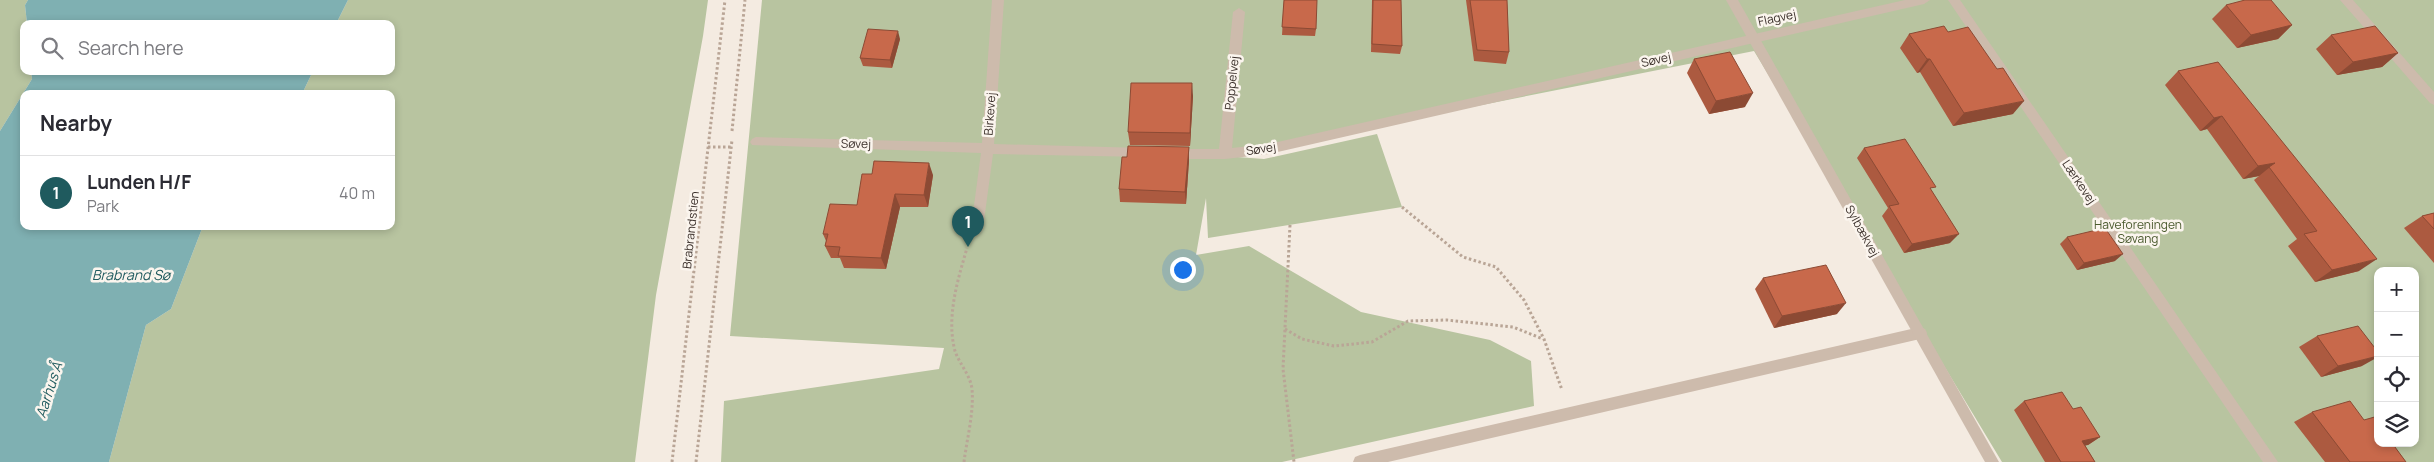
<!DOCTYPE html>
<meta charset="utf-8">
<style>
body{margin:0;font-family:Manrope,sans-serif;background:#f7f7f7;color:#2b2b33}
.controls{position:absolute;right:15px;bottom:15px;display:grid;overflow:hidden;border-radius:10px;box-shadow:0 2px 8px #0003}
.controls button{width:45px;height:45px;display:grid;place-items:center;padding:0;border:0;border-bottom:1px solid #e1e1e2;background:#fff;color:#2b2b33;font:25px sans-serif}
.you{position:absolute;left:1182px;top:269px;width:18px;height:18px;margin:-12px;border:4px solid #fff;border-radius:50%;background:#1a73e8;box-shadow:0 0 0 8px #1a73e833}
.badge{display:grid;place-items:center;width:32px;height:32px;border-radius:50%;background:#1f5a5e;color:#fff;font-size:16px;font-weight:700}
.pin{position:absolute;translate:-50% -41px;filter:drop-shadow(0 1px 2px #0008)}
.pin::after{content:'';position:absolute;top:26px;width:18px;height:15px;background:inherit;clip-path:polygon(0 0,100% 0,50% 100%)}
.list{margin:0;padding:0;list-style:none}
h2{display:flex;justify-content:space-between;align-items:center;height:65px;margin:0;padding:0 20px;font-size:21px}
h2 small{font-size:16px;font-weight:400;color:#7c7c81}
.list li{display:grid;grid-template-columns:32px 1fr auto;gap:15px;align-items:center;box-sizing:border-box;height:75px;padding:0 20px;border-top:1px solid #e1e1e2}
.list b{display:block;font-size:19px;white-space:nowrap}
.list p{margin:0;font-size:16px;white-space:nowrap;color:#7c7c81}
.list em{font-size:16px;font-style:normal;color:#7c7c81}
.icon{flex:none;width:28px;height:28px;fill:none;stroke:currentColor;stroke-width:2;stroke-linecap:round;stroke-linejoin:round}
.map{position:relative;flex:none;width:2434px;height:462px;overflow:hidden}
.search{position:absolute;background:#fff;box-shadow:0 2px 8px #0003;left:20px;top:20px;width:375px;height:55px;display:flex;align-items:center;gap:12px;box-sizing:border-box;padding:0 18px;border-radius:10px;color:#7c7c81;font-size:19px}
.panel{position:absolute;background:#fff;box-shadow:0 2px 8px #0003;left:20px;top:90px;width:375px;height:140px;border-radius:10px}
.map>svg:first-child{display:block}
</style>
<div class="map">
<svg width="2434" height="462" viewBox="0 0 2434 462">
<rect width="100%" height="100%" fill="#f4ebe1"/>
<g fill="#b8c4a0" fill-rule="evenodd">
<path d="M0,0h28l-3,5 2,19h-3v47h7l1,8 -32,52z"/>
<path d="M348,0h360l-5,36 -47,259 -21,167h-526l37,-137 25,-16 32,-83h188v-132h-89l11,-23h78v-47h-55z"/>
<path d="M762,0h1672v462h-432l-248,-411 -530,105 40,3 113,-25 25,73 -194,31 -2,-40 -10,57 53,-9 112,66 129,28 41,21 3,45 -252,56h-561l3,-61 215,-32 5,-21 -214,-12zM2378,271h37v172h-37z"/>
</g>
<g fill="#7fb0b2">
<path d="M28,0h320l-12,24h-309l-2,-19z"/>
<path d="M31,71h282l-11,23h-278v132h179l-32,83 -25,16 -37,137h-109v-331l32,-52z"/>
</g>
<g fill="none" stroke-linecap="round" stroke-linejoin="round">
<g stroke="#b9a596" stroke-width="3" stroke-dasharray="2.5 2.5" stroke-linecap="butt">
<path d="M732,131l13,-131"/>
<path d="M708,147h23"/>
<path d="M1402,207l61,50 33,10 28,33 20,39 18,51"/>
<path d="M1290,225l-7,144 11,93"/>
<path d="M1285,329l17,10 32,7 38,-4 36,-21 39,-1 66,7 30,12"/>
<path d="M672,462l53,-462"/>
<path d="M696,462l36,-322"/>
<path d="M964,462c3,-24 10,-49 8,-73 -2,-16 -15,-27 -18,-42 -7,-33 4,-68 13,-99"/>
</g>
<g fill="#cdbbac" fill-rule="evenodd">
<path d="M992,0h12l-10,144 149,4 4,1 2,4 -2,4 -154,-3 -10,74 -2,4 -4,1 -4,-1 -2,-4 10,-75 -229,-8 -2,-3 2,-3 4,-2 226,6z"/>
<path d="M1905,0h25l-6,4 -655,150 -44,5h-52l-4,-1 -2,-4 2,-4 4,-1h46l14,-137 6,-4 6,4 -13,136 37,-4z"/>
<path d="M1948,0h12l318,462h-15z"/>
<path d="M2340,0h13l81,92v13l-4,-2z"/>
<path d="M1920,327l5,2 2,4 -2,4 -5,2 -532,123h-35l2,-5 5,-2z"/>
</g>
<path fill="#cdbbac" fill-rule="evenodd" d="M1726,0h12l261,462h-14z"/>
</g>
<g fill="#ac5a40">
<path d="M1284,0l32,29 -1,7 -33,-1z"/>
<path d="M1372,0h29l1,46 -2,8 -29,-2z"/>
<path d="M1466,0h41l2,52 -3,12 -32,-3z"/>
<path d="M2226,5l66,20 -14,14 -41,9 -25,-29z"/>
<path d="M1948,32l65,82 -60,12 -33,-54 -3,1 -17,-25 9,-14z"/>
<path d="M2331,35l67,18 -16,14 -45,8 -21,-26z"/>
<path d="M900,39l-8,29 -29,-2 -3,-8z"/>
<path d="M1694,59l51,48 -36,7 -22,-41z"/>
<path d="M2218,62l141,209 -44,11 -27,-36 9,-7 -43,-59 5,-4 -16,3 -36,-50 -7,2 -35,-46 13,-14z"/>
<path d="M1193,96l-3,50 -60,-1 -2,-13z"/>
<path d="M1189,147v13l-3,44 -66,-2 -1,-13 8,-32z"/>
<path d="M1864,148l68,43 18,52 -46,10 -22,-37 6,-8 -31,-50z"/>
<path d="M933,175l-5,32h-28l-14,62 -42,-1 -4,-10h-9l-6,-12 1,-5 -3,-7 34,-29z"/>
<path d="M2434,213v50l-30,-35 18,-12z"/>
<path d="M2067,237l48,24 -38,9 -17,-26z"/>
<path d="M1763,278l74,36 -63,14 -19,-39z"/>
<path d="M2317,336l45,30 -41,11 -22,-30z"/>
<path d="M2024,401l49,8 27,28 -12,8h-3l10,17h-50l-31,-52z"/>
<path d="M2312,412l52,8 36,23 -6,3 12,16h-81l-31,-40z"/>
</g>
<g fill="#8c4a34">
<path d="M2292,25l-14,14 -41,9 14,-13z"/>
<path d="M898,31l2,8 -8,29 -2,-8z"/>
<path d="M2398,53l-16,14 -45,8 16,-13z"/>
<path d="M1927,59h3l-10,13 -3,1z"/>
<path d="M1192,83l1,13 -3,50v-13z"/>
<path d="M1753,93l-8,14 -36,7 7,-13z"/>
<path d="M2024,101l-11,13 -60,12 11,-13z"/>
<path d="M2222,116l-15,13 -7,2 14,-13z"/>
<path d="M1189,147v13l-3,44 -1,-12z"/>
<path d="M929,163l4,12 -5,32 -4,-12z"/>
<path d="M2275,163l-16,13 -16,3 15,-13z"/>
<path d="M895,194l5,13 -14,62 -5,-11z"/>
<path d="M1959,234l-9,9 -46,10 8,-9z"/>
<path d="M2123,254l-8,7 -38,9 7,-7z"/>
<path d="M2377,259l-18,12 -44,11 17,-12z"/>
<path d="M1846,303l-9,11 -63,14 8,-12z"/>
<path d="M2378,356v1l-16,9 -41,11 17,-11z"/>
<path d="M2100,437l-12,8 -17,4 11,-8z"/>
<path d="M2391,443h9l-9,5z"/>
</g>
<g fill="#c8694b" stroke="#8c4a34">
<path d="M1284,0h33l-1,29 -34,-2z"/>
<path d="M1373,0h28l1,46 -30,-2z"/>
<path d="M1470,0h37l2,52 -32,-2z"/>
<path d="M2245,0h26l21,25 -41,10 -25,-30z"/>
<path d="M1944,26l4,6 20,-5 29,42 6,-1 21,33 -60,12 -34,-54h-3l-18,-25z"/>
<path d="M2375,26l23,27 -45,9 -22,-27z"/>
<path d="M868,29l30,2 -8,29 -30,-2z"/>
<path d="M1730,52l23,41 -37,8 -22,-42z"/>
<path d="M2218,62l159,197 -45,11 -28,-36 13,-3 -48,-64 6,-4 -17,3 -36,-50 -8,2 -36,-47z"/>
<path d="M1131,83h61l-2,50 -62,-1z"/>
<path d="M1905,139l31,48 -6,1 29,46 -47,10 -23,-38 10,-2 -35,-56z"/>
<path d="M1128,146l61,1 -4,45 -66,-3 3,-32h5z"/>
<path d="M874,161l55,2 -5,32 -29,-1 -14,64 -43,-2 2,-9 -15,-1 3,-12h-5l7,-30 27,1 5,-31h10z"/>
<path d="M2434,213v16l-12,-13z"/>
<path d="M2105,228l18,26 -39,9 -17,-26z"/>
<path d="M1826,265l20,38 -64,13 -19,-38z"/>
<path d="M2358,326l20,26v4l-40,10 -21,-30z"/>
<path d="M2062,392l11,17 8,-2 19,30 -18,4 13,21h-34l-37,-61z"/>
<path d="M2350,401l14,19 14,-4v27h14l14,19h-56l-38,-50z"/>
</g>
<g text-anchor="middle" stroke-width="5" stroke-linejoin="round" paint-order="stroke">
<g font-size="12" fill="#3b302b" stroke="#fbf5ee">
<text transform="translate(1777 18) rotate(-12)" y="4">Flagvej</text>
<text transform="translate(1656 60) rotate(-13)" y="4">Søvej</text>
<text transform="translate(1232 83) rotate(-84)" y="4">Poppelvej</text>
<text transform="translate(990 114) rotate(-86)" y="4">Birkevej</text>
<text transform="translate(856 144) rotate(1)" y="4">Søvej</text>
<text transform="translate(1261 149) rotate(-9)" y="4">Søvej</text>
<text transform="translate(2079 182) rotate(56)" y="4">Lærkevej</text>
<text transform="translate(691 230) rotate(-84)" y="4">Brabrandstien</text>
<text transform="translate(1862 231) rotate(61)" y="4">Sylbækvej</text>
</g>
<g font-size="12" fill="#4a5a2e" stroke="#fbf5ee">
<text x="2138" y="229">Haveforeningen<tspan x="2138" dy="14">Søvang</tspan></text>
</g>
<g font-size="14" font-style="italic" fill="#1f5a5e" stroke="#fbf5ee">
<text x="131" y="280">Brabrand Sø</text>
<text transform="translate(49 390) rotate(-72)" y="5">Aarhus Å</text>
</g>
</g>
</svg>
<div class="controls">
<button>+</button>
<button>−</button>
<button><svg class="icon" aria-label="locate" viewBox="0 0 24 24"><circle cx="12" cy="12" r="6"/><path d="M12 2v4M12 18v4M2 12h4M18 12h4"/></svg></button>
<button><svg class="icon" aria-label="layers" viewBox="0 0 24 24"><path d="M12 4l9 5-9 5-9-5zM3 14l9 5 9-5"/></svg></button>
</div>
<div class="you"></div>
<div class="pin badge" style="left:968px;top:247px">1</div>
<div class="search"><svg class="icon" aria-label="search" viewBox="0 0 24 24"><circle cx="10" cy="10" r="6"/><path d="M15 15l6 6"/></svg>Search here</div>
<section class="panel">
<h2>Nearby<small></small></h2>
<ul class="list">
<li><span class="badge">1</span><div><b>Lunden H/F</b><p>Park</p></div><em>40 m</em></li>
</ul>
</section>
</div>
